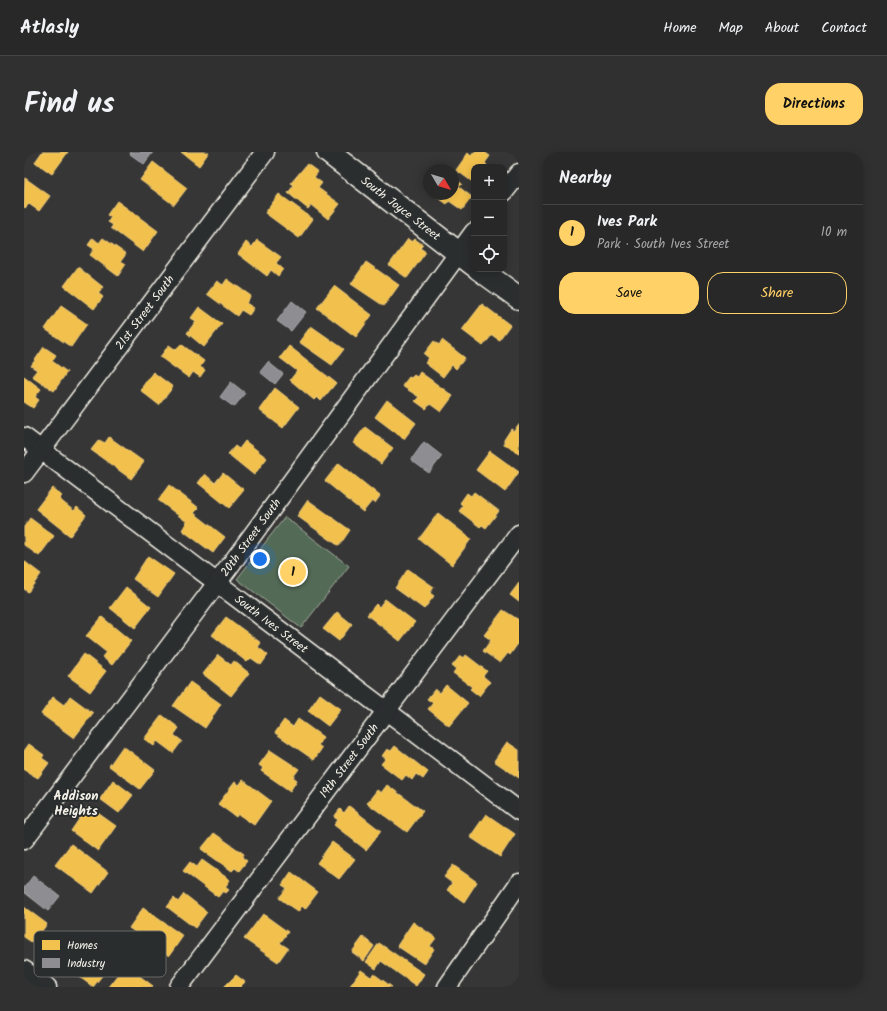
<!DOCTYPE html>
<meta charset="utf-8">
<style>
body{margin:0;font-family:Kalam,sans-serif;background:#313030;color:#f1f3f6}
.controls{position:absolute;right:12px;top:12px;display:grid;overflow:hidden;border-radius:8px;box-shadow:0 2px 10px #0003}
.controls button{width:36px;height:36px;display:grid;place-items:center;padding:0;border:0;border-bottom:1px solid #454445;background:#292828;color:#f1f3f6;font:20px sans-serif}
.compass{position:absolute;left:399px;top:12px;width:36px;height:36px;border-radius:50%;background:#292828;box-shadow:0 2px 10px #0003;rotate:128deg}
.you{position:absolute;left:236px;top:407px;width:14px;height:14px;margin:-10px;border:3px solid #fff;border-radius:50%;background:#1a73e8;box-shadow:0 0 0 6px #1a73e833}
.badge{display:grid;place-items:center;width:26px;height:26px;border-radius:50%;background:#ffd166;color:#111;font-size:13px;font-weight:700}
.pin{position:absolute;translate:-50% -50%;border:2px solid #fff;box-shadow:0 1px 4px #0006}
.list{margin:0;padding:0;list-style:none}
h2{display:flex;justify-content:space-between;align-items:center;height:52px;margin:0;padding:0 16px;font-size:17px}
h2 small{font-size:13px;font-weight:400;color:#a5a6a8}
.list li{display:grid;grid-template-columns:26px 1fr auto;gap:12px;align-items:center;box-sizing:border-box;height:56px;padding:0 16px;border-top:1px solid #454445}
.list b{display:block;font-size:15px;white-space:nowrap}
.list p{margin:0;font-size:13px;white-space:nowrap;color:#a5a6a8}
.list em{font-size:13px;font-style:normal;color:#a5a6a8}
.actions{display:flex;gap:8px;padding:12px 16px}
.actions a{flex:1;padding:9px 0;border:1px solid #ffd166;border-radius:16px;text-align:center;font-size:14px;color:#ffd166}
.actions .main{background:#ffd166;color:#111}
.icon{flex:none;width:22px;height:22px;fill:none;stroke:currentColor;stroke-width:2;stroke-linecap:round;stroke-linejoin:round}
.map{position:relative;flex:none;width:495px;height:835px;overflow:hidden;border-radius:16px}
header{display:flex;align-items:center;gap:24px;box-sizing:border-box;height:56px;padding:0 20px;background:#292828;border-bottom:1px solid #454445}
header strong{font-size:19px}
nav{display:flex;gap:22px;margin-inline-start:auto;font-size:14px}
.intro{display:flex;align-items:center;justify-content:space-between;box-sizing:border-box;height:96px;padding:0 24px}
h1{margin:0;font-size:28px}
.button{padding:10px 18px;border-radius:16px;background:#ffd166;color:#111;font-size:14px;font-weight:700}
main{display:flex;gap:24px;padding:0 24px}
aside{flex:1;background:#292828;border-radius:16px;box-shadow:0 2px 10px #0003}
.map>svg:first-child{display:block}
</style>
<header>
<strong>Atlasly</strong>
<nav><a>Home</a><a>Map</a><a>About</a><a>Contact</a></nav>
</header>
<div class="intro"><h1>Find us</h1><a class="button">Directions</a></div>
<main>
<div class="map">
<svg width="495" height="835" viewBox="0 0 495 835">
<rect width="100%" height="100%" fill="#373636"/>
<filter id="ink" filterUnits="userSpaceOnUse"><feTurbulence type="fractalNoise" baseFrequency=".025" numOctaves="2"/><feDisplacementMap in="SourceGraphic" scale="8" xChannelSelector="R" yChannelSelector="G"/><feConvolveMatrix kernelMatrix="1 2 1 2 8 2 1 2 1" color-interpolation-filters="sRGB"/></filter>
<g filter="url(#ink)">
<path fill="#536a56" stroke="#a4ae9f" d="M261,365l64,49 -48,62 -64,-49z"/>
<g fill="#f2c14e" stroke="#f3cf7c">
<path d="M18,0h26l-16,22 -17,-12z"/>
<path d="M157,0h28l-10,14z"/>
<path d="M450,0h10l6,4 -5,7 2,2 -1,2h-12v16l-18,-13 12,-17 3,3z"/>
<path d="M129,10l34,26 -13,17 -34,-25z"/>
<path d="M283,12l11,8 -4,5 8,6 -4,5 22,16 -12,15 -17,-14 -3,4 -20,-16 6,-8 -3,-2z"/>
<path d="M429,25l9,7 -3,3 13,10 -10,13 -13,-9 -2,3 -10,-7 2,-3h14z"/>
<path d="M1,26l25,18 -11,15 -10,-7 -4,4 -1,-1z"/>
<path d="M255,42l34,25 -14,19 -34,-25z"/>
<path d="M93,49l41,30 -15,21 -32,-24 2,-3 -5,-3 3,-5 -4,-2z"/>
<path d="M69,86l6,5 4,-5 23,16 -5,7 5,3 -8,12 -28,-21 4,-6 -6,-4z"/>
<path d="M384,87l4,3 3,-3 8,6 -3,3 6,4 -19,26 -18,-13z"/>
<path d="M233,88l24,17 -5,6 7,6 -5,7 -7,-6 -4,6 -29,-22 8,-12 6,5z"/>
<path d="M342,110l33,23 -15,21 -33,-22z"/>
<path d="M54,115l25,20 -5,6 5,4 -9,12 -30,-23z"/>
<path d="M203,127l24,17 -5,7 8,5 -5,7 -8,-5 -4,6 -30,-22 10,-13 6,4z"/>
<path d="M310,134l38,29 -16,22 -39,-29z"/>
<path d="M458,152l28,21 -11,15 -7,-5 -9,11 -21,-16z"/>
<path d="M37,154l26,18 -16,23 -26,-18z"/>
<path d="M175,155l23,17 -18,23 -17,-14 9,-12 -5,-3z"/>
<path d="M287,174l33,23 -12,16 -33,-23z"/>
<path d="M418,188l23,18 -9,11 -4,-4 -9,12 -18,-14 4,-5 -5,-4 10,-13 5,4z"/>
<path d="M157,192l23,17 -4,6 5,3 -5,7 -7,-5 -4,6 -29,-21 9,-12 7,5z"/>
<path d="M265,194l47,37 -15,18 -4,-4 -3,3 -24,-20 7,-9 -17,-13z"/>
<path d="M20,195l12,8 -4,6 15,11 -13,19 -22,-15 5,-6 -6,-4z"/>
<path d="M129,220l20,15 -14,18 -19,-15z"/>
<path d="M396,220l33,24 -12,16 -11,-8 -4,5 -11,-8 4,-4 -17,-11 7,-9 2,1 3,-3 3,2z"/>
<path d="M0,224l17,13 -6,8 4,3 -6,8 -9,-6z"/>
<path d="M251,236l24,19 -16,21 -24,-18z"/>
<path d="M363,248l29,23 -12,16 -29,-22z"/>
<path d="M494,273h1v29l-15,-10v-4l7,-11 3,2z"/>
<path d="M341,275l28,21 -12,16 -28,-21z"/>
<path d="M85,285l35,25 -13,17 -40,-29 8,-10 6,3z"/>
<path d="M221,289l22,17 -13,17 -26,-21 7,-8 4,3z"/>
<path d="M466,299l29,21 -14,20 -29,-22z"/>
<path d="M315,311l41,33 -5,7 -3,-2 -9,11 -38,-31z"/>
<path d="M199,321l21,17 -15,18 -31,-25 7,-9 10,9z"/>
<path d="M145,333l30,23 -5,5 31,24 -12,16 -31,-23 5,-8 -29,-22z"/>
<path d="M28,336l10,8 -3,3 15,12 3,-4 9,8 -16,21 -34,-27z"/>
<path d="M450,340l25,19 -13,17 -4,-3 -2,2 -21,-16 4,-5 -3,-3 7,-10 4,3z"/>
<path d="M284,348l42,30 -11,16 -42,-30z"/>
<path d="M414,361l33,26 -19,26 -33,-26z"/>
<path d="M6,366l24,18 -15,20 -15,-11v-18z"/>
<path d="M124,404l26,18 -16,23 -25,-18z"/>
<path d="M0,409l17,13 -13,18 -4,-3z"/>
<path d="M384,417l26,18 -4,6 4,3 -10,13 -29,-21z"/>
<path d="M495,431v19l-9,-7z"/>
<path d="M102,435l25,20 -16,21 -25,-20z"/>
<path d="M361,447l30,23 -15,19 -33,-26 9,-11 3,3z"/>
<path d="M479,458l16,10v22l-9,13 -2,-2 -8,10 -17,-12 8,-11 -7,-5z"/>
<path d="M313,460l15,12 -13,17 -16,-12z"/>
<path d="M78,465l29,24 -19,24 -10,-8 4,-5 -20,-16z"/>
<path d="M202,465l35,26 -3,4 10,8 -7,10 -10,-7 -4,4 -35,-27z"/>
<path d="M60,502l22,17 -16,21 -22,-16z"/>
<path d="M194,503l13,10 3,-4 15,12 -18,23 -28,-22z"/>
<path d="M442,503l21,16 -4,5 7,6 -11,14 -9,-7 2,-2 -19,-14 3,-4 -4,-3 8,-10 4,2z"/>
<path d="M166,530l31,22 -16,24 -32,-22z"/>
<path d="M422,533l22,18 -19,23 -21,-17 5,-6 -6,-4 8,-10 5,4z"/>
<path d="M296,542l21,15 -13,17 -20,-15z"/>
<path d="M46,544l23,17 -19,25 -33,-24 12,-17 11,8z"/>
<path d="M138,563l17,13 -5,7 8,6 -9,12 -16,-12 -3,5 -10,-7z"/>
<path d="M274,567l25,18 -5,8 4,3 -8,12 -39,-27 9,-13 9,7z"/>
<path d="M483,590l12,8v28l-25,-17z"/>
<path d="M5,592l15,11 -2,3 7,5 -11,15 -14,-8v-19z"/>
<path d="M99,594l32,24 -15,19 -31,-23z"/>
<path d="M371,594l33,26 -5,7 -7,-5 -4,6 -6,-5 -4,5 -21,-16 5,-6 -4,-2 5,-7 4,2z"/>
<path d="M246,598l29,19 -6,8 4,3 -7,11 -29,-20 2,-3 -4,-3z"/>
<path d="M89,628l20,15 -14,18 -19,-14z"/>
<path d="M219,628l28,21 -17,24 -16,-11 -2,3 -18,-13 17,-22 4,3z"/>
<path d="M363,633l36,26 -16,21 -40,-29 10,-13 4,3z"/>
<path d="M64,654l28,20 -18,25 -27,-20z"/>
<path d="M325,654l32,25 -15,19 -32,-25 4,-5 -4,-3 6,-8 4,4z"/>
<path d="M462,662l29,20 -15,23 -30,-20z"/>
<path d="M190,681l30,21 -2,3 5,4 -8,10 -4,-3 -3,3 -31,-22z"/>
<path d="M308,690l23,17 -16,20 -22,-16z"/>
<path d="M47,692l37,28 -15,21 -38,-28z"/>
<path d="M178,708l28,20 -5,7 4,3 -3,3 -3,-2 -5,6 -35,-26 7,-9 7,5z"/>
<path d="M429,713l24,17 -13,20 -17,-12 5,-7 -8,-6z"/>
<path d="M267,720l27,20 -13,17 -3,-3 -4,6 -19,-14 8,-10 -5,-3z"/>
<path d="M160,742l23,18 -12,16 -28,-21 7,-9 4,4z"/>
<path d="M0,755l23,17 -14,19 -9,-6z"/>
<path d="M119,756l40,28 -14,20 -40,-28z"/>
<path d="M239,762l25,18 -8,11 8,5 -10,14 -34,-23z"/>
<path d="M389,770l23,16 -6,8 4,3 -10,15 -27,-18z"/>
<path d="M339,785l11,9 -10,15 -12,-9z"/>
<path d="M79,789l17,12 -27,34 -16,-12z"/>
<path d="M355,791l45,31 -8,12 -35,-25 -5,8 -10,-7z"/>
<path d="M101,813l28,21 -1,1h-44z"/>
<path d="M337,818l10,7 3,-3 18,13h-41l-1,-1z"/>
<path d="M212,823l9,7 -4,4 1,1h-18z"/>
</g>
<g fill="#8d8d92" stroke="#acabac">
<path d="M107,0h22l-9,12 -14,-10z"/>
<path d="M268,149l14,11 -15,19 -14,-10z"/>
<path d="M244,210l15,12 -8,10 -15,-12z"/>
<path d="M207,230l14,11 -11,14 -14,-10z"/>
<path d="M400,290l18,14 -13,17 -18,-13z"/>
<path d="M9,724l27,20 -12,15 -24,-19v-4z"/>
</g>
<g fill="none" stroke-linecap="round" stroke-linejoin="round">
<defs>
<g id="minor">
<path d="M480,40l15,-19"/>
<path id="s1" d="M0,285l495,374"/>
<path id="s2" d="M0,321l241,-321"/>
<path id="s3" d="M0,688l205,-273 245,-335"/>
<path d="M0,818l23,17"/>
<path id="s4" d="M155,835l340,-453"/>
<path d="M423,835l72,-104"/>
</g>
<g id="tertiary">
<path id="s5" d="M304,0l146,113"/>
<path d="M455,117l40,29"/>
</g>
</defs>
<use href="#minor" stroke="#f4f1e8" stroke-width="21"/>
<use href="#tertiary" stroke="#f4f1e8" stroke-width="25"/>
<use href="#minor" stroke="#2a2d2e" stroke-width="18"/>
<use href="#tertiary" stroke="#2a2d2e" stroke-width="22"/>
</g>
</g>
<g text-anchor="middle" stroke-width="4" stroke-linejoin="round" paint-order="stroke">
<g font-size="12" fill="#f4f1e8" stroke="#2a2d2e">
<text dy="4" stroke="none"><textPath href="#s5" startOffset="92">South Joyce Street</textPath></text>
<text dy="4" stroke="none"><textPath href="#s2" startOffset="201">21st Street South</textPath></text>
<text dy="4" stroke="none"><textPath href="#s3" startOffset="378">20th Street South</textPath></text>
<text dy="4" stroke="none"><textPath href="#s1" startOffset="310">South Ives Street</textPath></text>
<text dy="4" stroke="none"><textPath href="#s4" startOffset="283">19th Street South</textPath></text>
</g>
<g font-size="13" font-weight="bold" fill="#f4f1e8" stroke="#2a2d2e">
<text x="52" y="648">Addison<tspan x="52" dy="15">Heights</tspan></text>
</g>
</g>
<rect x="10" y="779" width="132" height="46" rx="6" fill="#2a2d2e" stroke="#676866" stroke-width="1"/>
<rect x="18" y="788" width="18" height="10" fill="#f2c14e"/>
<rect x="18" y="806" width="18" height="10" fill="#8d8d92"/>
<g font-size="11" fill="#f4f1e8">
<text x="43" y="797">Homes</text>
<text x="43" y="815">Industry</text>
</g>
</svg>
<div class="controls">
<button>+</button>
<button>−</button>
<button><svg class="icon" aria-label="locate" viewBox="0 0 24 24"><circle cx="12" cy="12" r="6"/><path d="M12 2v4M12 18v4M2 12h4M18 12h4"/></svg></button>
</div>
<svg class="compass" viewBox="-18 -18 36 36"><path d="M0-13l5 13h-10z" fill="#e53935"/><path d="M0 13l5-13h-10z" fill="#a5a6a8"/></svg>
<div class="you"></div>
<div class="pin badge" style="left:269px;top:420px">1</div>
</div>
<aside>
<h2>Nearby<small></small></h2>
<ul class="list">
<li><span class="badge">1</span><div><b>Ives Park</b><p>Park · South Ives Street</p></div><em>10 m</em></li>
</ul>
<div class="actions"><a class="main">Save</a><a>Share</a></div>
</aside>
</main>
